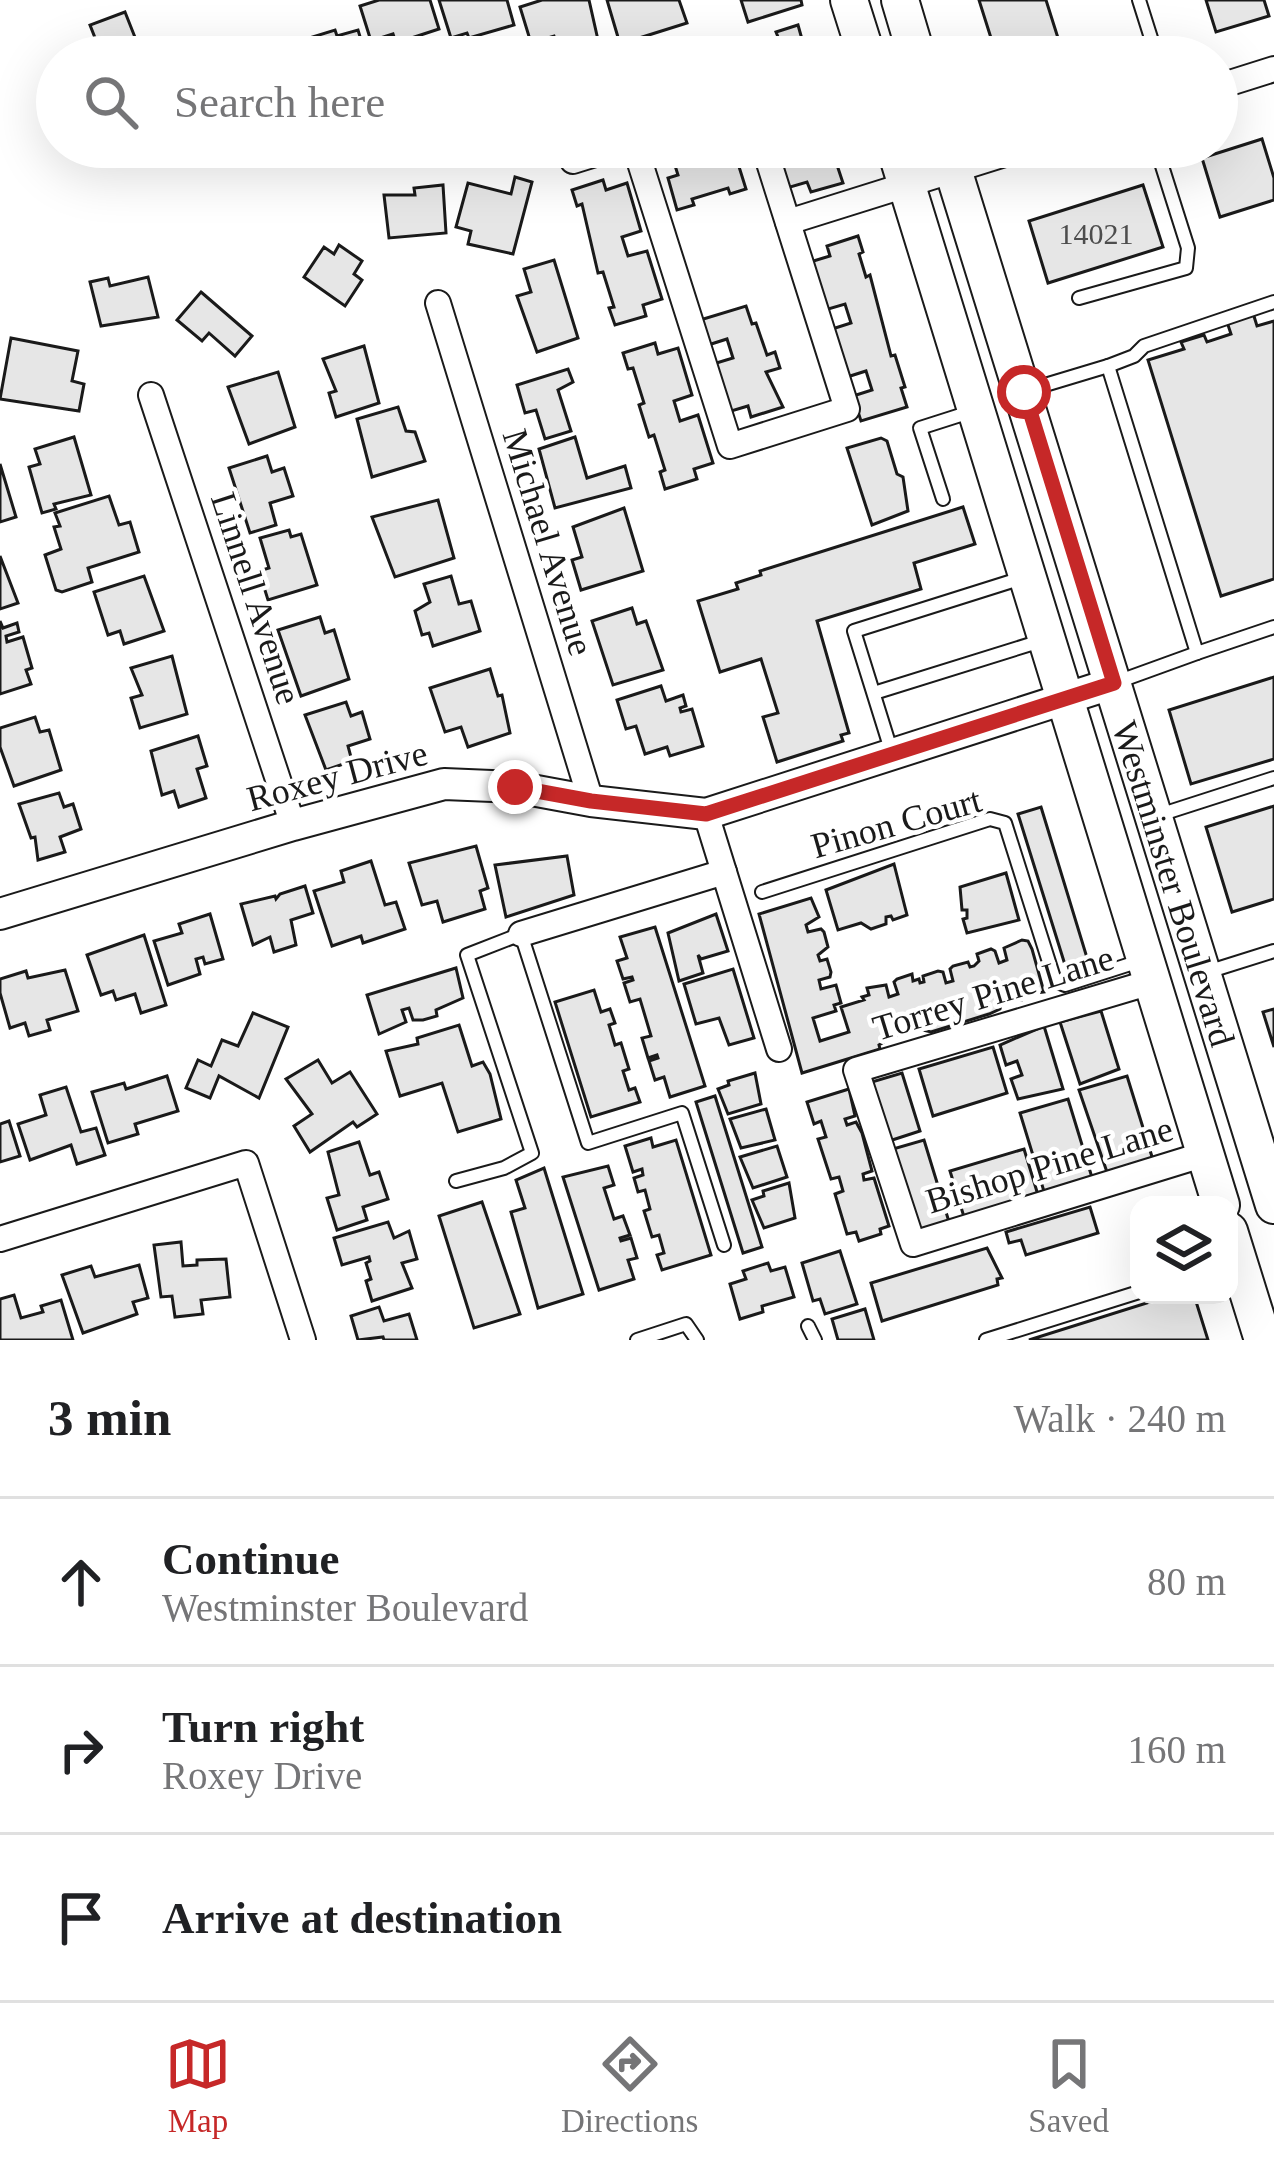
<!DOCTYPE html>
<meta charset="utf-8">
<style>
body{margin:0;font-family:"Times New Roman",serif;background:#f2f2f2;color:#202124}
.controls{position:absolute;right:36px;bottom:36px;display:grid;overflow:hidden;border-radius:24px;box-shadow:0 12px 48px #0002}
.controls button{width:108px;height:108px;display:grid;place-items:center;padding:0;border:0;border-bottom:3px solid #e0e0e0;background:#fff;color:#202124;font:60px sans-serif}
.stop{position:absolute;width:36px;height:36px;margin:-27px;border:9px solid #c62828;border-radius:50%;background:#fff}
.stop.end{background:#c62828;border-color:#fff;box-shadow:0 3px 12px #0008}
.list{margin:0;padding:0;list-style:none}
h2{display:flex;justify-content:space-between;align-items:center;height:156px;margin:0;padding:0 48px;font-size:51px}
h2 small{font-size:39px;font-weight:400;color:#757577}
.list li{display:grid;grid-template-columns:78px 1fr auto;gap:36px;align-items:center;box-sizing:border-box;height:168px;padding:0 48px;border-top:3px solid #e0e0e0}
.list b{display:block;font-size:45px;white-space:nowrap}
.list p{margin:0;font-size:39px;white-space:nowrap;color:#757577}
.list em{font-size:39px;font-style:normal;color:#757577}
.icon{flex:none;width:66px;height:66px;fill:none;stroke:currentColor;stroke-width:2;stroke-linecap:round;stroke-linejoin:round}
.map{position:relative;flex:none;width:1274px;height:1340px;overflow:hidden}
.search{position:absolute;background:#fff;box-shadow:0 12px 48px #0002;left:36px;right:36px;top:36px;height:132px;display:flex;align-items:center;gap:30px;box-sizing:border-box;padding:0 42px;border-radius:66px;color:#757577;font-size:45px}
.sheet{height:660px;background:#fff}
nav{display:flex;justify-content:space-around;align-items:center;box-sizing:border-box;height:168px;border-top:3px solid #e0e0e0;background:#fff;font-size:33px;color:#757577}
nav a{display:grid;justify-items:center;gap:6px}
nav .on{color:#c62828}
.map>svg:first-child{display:block}
</style>
<div class="map">
<svg width="1274" height="1340" viewBox="0 0 1274 1340">
<rect width="100%" height="100%" fill="#fff"/>
<g fill="#e6e6e6" stroke="#1a1a1a" stroke-width="3">
<path d="M379,0h51l9,29 -43,14 -3,-9 -22,7 -11,-35z"/>
<path d="M439,0h68l7,25 -45,13 -2,-5 -16,5z"/>
<path d="M542,0h47l9,40 -44,17h-17l-2,-7 22,-6 -3,-8 -23,7 -11,-36z"/>
<path d="M607,0h72l8,23 -67,21z"/>
<path d="M741,0h60l1,5 -54,17z"/>
<path d="M979,0h67l18,57h-67z"/>
<path d="M1206,0h58l5,16 -53,16z"/>
<path d="M125,12l15,38 -6,3 1,4h-47l-2,-4 13,-5 -9,-23z"/>
<path d="M798,25l9,32h-97l-1,-4 33,-10 1,5 35,-11 -2,-5z"/>
<path d="M335,30l2,6 21,-6 8,26 -68,1 -5,-14z"/>
<path d="M1262,139l12,39v22l-54,17 -18,-59z"/>
<path d="M166,147h46l-2,12 -45,-7z"/>
<path d="M701,147h21l4,13 10,-3 10,32 -16,5 -2,-6 -36,11 2,6 -17,5 -9,-32 10,-3 -6,-19z"/>
<path d="M775,147h50l6,19 6,-1 6,18 -32,9 -4,-10 -20,6z"/>
<path d="M515,177l17,5 -19,72 -45,-10 3,-13 -15,-4 12,-44 43,11z"/>
<path d="M603,180l3,10 21,-7 14,48 -19,6 6,19 19,-5 15,48 -19,6 3,11 -31,9 -6,-17 5,-1 -11,-35 -5,1 -16,-69 -5,2 -5,-16z"/>
<path d="M443,185l3,48 -57,5 -5,-43h31l-1,-7z"/>
<path d="M1143,185l20,62 -115,36 -19,-62z"/>
<path d="M858,236l5,16 -4,2 7,23 4,-2 21,81 4,-1 10,32 -4,1 6,19 -46,14 -8,-25 19,-6 -6,-19 -19,6 -15,-48 19,-6 -6,-19 -20,6 -15,-48 20,-6 -3,-10z"/>
<path d="M339,245l23,16 -8,13 8,6 -17,26 -41,-29 20,-30 10,7z"/>
<path d="M554,260l24,78 -41,14 -20,-56 14,-4 -7,-23z"/>
<path d="M148,277l10,40 -57,9 -11,-44 18,-4 2,8z"/>
<path d="M201,292l51,44 -17,20 -26,-23 -7,8 -25,-21z"/>
<path d="M746,306l6,18 4,-1 11,32 8,-3 5,16 -14,4 17,35 -32,10 -3,-11 -20,6 -15,-48 20,-6 -6,-19 -19,6 -8,-25z"/>
<path d="M1253,313l4,13 17,-5v258l-53,17 -73,-236 36,-11 -3,-7 23,-7 3,7 24,-8 -4,-12z"/>
<path d="M11,338l67,13 -6,30 12,3 -5,27 -79,-12z"/>
<path d="M655,343l3,11 20,-6 14,47 -18,6 6,20 18,-6 15,48 -19,6 3,10 -32,10 -5,-17 5,-2 -11,-35 -5,2 -10,-32 5,-2 -11,-35 -5,1 -5,-16z"/>
<path d="M364,346l15,57 -43,14 -7,-24 7,-2 -13,-32z"/>
<path d="M568,369l5,13 -15,8 13,41 -26,8 -9,-29 -11,3 -8,-28z"/>
<path d="M278,372l17,55 -46,17 -21,-57z"/>
<path d="M398,407l8,24 9,1 10,29 -53,16 -15,-58z"/>
<path d="M74,437l17,58 -37,9 2,5 -14,4 -13,-46 11,-3 -5,-15z"/>
<path d="M575,437l12,41 38,-12 6,22 -76,20 -16,-59z"/>
<path d="M881,438l6,3 10,33 6,3 5,34 -36,14 -25,-77z"/>
<path d="M267,456l5,16 12,-4 9,28 -23,7 6,22 -26,8 -21,-65z"/>
<path d="M0,464l16,53 -16,5z"/>
<path d="M109,496l10,29 11,-3 9,30 -51,16 4,14 -30,10 -6,-2 -11,-35 16,-6 -7,-22 6,-1 -5,-13z"/>
<path d="M438,500l16,58 -59,19 -23,-60z"/>
<path d="M963,507l12,37 -61,19 7,26 -104,32 32,112 -8,2 2,6 -66,21 -14,-45 15,-4 -17,-54 -41,13 -22,-71 40,-12 -2,-6 25,-8 -1,-4z"/>
<path d="M624,508l19,63 -62,19 -9,-30 10,-3 -9,-30z"/>
<path d="M289,530l2,7 10,-3 16,51 -49,15 -9,-29 10,-3 -9,-30z"/>
<path d="M0,556l18,47 -18,6z"/>
<path d="M144,576l20,55 -40,13 -4,-13 -12,4 -14,-43z"/>
<path d="M451,576l8,28 12,-3 9,30 -47,15 -4,-13 -7,2 -7,-24 15,-9 -6,-18z"/>
<path d="M632,608l5,16 9,-3 17,49 -50,15 -21,-64z"/>
<path d="M320,617l5,16 9,-3 15,49 -48,17 -23,-66z"/>
<path d="M0,621l3,7 14,-5 2,9 -13,4 1,6 16,-5 9,31 -6,2 5,14 -31,10z"/>
<path d="M172,656l15,58 -47,14 -9,-30 11,-3 -11,-27z"/>
<path d="M490,669l8,27 4,-1 8,38 -42,14 -7,-20 -16,5 -15,-44z"/>
<path d="M1274,677v82l-83,25 -22,-74z"/>
<path d="M661,686l5,15 17,-6 3,11 -6,2 1,4 11,-3 11,37 -33,10 -3,-9 -22,7 -9,-28 -10,3 -9,-29z"/>
<path d="M346,702l5,14 11,-4 8,27 -22,7 4,15 -26,9 -21,-55z"/>
<path d="M35,717l5,15 9,-2 12,40 -47,16 -14,-39v-19z"/>
<path d="M198,736l9,30 -10,3 9,29 -27,9 -5,-16 -12,4 -11,-44z"/>
<path d="M59,793l5,14 9,-3 8,25 -21,8 5,15 -27,8 -3,-23 -4,1 -12,-34z"/>
<path d="M1274,806v93l-42,13 -26,-85z"/>
<path d="M1041,807l47,154 -22,7 -48,-154z"/>
<path d="M476,846l12,42 -8,3 5,18 -42,13 -6,-21 -15,4 -13,-42z"/>
<path d="M567,856l7,39 -68,22 -11,-52z"/>
<path d="M371,861l14,44 11,-3 9,27 -42,14 -2,-7 -29,10 -18,-55 30,-9 -3,-11z"/>
<path d="M894,864l13,51 -14,5 -2,-4 -5,1v7l-15,5 -10,-6 -23,7 -12,-40z"/>
<path d="M1006,873l13,47 -52,13 -4,-14 4,-1v-8h-5l-2,-23z"/>
<path d="M305,886l8,27 -22,7 5,25 -22,7 -4,-15 -17,8 -12,-41 34,-8 1,3 4,-5z"/>
<path d="M811,898l8,19 -13,8 2,7 13,-3 3,3 4,15 -10,8 2,6 7,-2 4,13 -1,5 -11,3 2,9 15,-4 5,18 -7,2 2,6 -23,7 7,23 29,-9 -8,-25 23,-7 -2,-3 7,-2 -2,-7 19,-3 3,12 9,-3 -4,-12 3,-3 15,-5 1,7 6,-2 1,4 4,-1 -1,-6 15,-5 5,1 3,11 7,-2 -3,-12 3,-3 15,-4 2,5 4,-1 5,-5 -2,-7 14,-5 4,2 4,12 8,-3 -3,-12 18,-8 6,1 4,8 12,43 -25,3 2,5 -19,2 -2,7 -11,5 -58,18 -12,-3 -27,8 -13,8 1,4 -78,24 -43,-159z"/>
<path d="M210,914l13,45 -18,5 -2,-7 -7,2 4,15 -32,11 -14,-44 28,-8 -3,-9z"/>
<path d="M716,914l12,37 -27,8 -3,-4 5,18 -24,8 -11,-48z"/>
<path d="M655,927l50,159 -35,11 -6,-20 -9,3 -6,-19 9,-3 -1,-3 -9,3 -6,-20 9,-2 -11,-37 -10,3 -6,-19 9,-3 -1,-3 -9,2 -6,-18 10,-3 -7,-21z"/>
<path d="M144,935l22,70 -25,8 -6,-19 -19,6 -3,-9 -12,4 -14,-40z"/>
<path d="M456,968l7,30 -27,12 1,6 -14,4h-10l-4,-12 -7,2 4,12 -27,12 -12,-39z"/>
<path d="M733,969l21,69 -25,7 -10,-27 -23,6 -12,-40z"/>
<path d="M65,970l13,41 -31,9 3,10 -21,6 -4,-13 -15,5 -10,-35v-14l26,-8 2,7z"/>
<path d="M594,990l7,22 9,-3 5,14 -6,2 6,20 6,-2 8,26 -6,2 6,19 6,-2 5,14 -49,15 -36,-115z"/>
<path d="M1274,1009v38l-11,-35z"/>
<path d="M1101,1011l18,58 -39,15 -20,-62z"/>
<path d="M253,1013l35,14 -29,71 -40,-22 -9,22 -24,-10 12,-28 13,6 11,-26 16,6z"/>
<path d="M459,1025l13,41 11,-4 7,12 11,45 -43,13 -16,-49 -42,13 -14,-45 32,-7 -1,-6z"/>
<path d="M1044,1026l19,63 -45,10 -7,-20 11,-4 -5,-14 -11,4 -6,-20z"/>
<path d="M993,1047l14,46 -74,23 -14,-47z"/>
<path d="M318,1060l14,23 18,-11 27,42 -20,13 -4,-5 -43,30 -16,-26 18,-12 -26,-35z"/>
<path d="M755,1073l6,31 -33,10 -10,-25 11,-4 -1,-4z"/>
<path d="M902,1073l18,58 -37,12 -18,-59z"/>
<path d="M167,1076l11,35 -43,13 3,10 -30,9 -16,-51 32,-9 2,6z"/>
<path d="M1127,1076l26,84 -44,18 -30,-88z"/>
<path d="M66,1087l15,45 15,-4 9,27 -28,9 -6,-19 -41,15 -12,-36 28,-9 -6,-20z"/>
<path d="M849,1089l6,27 -10,3 2,6 9,-3 6,11 10,38 -9,3 1,6 10,-2 15,48 -9,3 1,5 -22,7 -3,-9 -9,2 -12,-40 8,-3 -4,-14 -8,2 -13,-40 8,-2 -5,-16 -7,3 -7,-22z"/>
<path d="M715,1096l47,151 -19,6 -47,-151z"/>
<path d="M1068,1099l26,85 -48,14 -26,-85z"/>
<path d="M766,1109l9,31 -34,8 -11,-29z"/>
<path d="M9,1121l11,35 -20,6v-38z"/>
<path d="M651,1138l2,9 23,-7 35,115 -49,15 -5,-15 7,-2 -5,-18 -7,2 -8,-26 6,-2 -5,-19 -7,2 -4,-14 9,-3 -1,-6 -9,3 -8,-26z"/>
<path d="M924,1140l26,85 -40,8 -24,-82z"/>
<path d="M359,1142l11,33 9,-3 9,27 -25,8 4,13 -30,10 -10,-32 12,-3 -11,-43z"/>
<path d="M777,1146l10,31 -34,11 -13,-31z"/>
<path d="M1024,1149l14,46 -74,22 -14,-46z"/>
<path d="M608,1166l6,19 -10,3 10,31 9,-3 7,19 -10,3 1,3 10,-3 6,20 -9,2 6,19 -35,11 -36,-113z"/>
<path d="M544,1168l39,126 -45,14 -27,-96 14,-4 -9,-28z"/>
<path d="M789,1183l6,35 -31,10 -12,-28 12,-4 -1,-5z"/>
<path d="M482,1202l38,112 -46,14 -35,-112z"/>
<path d="M1090,1207l8,26 -72,22 -5,-15 -12,3 -3,-11z"/>
<path d="M388,1222l6,16 15,-7 8,28 -15,4 10,25 -40,13 -6,-20 5,-2 -5,-16 4,-2 -1,-4 -27,8 -8,-27z"/>
<path d="M181,1242l2,24 14,-1v-5l29,-1 4,38 -29,3 2,14 -28,3 -3,-21 -11,1 -7,-52z"/>
<path d="M987,1248l15,30 -5,1 1,6 -116,36 -11,-38z"/>
<path d="M840,1251l17,53 -32,10 -5,-15 -7,2 -11,-38z"/>
<path d="M768,1263l3,8 14,-4 9,30 -32,9 1,6 -23,7 -10,-35 16,-5 -3,-8z"/>
<path d="M139,1265l9,33 -15,4 4,12 -54,19 -21,-58 29,-9 4,11z"/>
<path d="M14,1295l7,23 22,-6 -2,-6 20,-6 12,40h-73v-41z"/>
<path d="M1172,1295h22l14,45h-179z"/>
<path d="M379,1307l5,14 25,-7 8,26h-33l-1,-3 -25,3 -7,-24z"/>
<path d="M865,1309l9,31h-36l-6,-21z"/>
</g>
<g fill="none" stroke-linecap="round" stroke-linejoin="round">
<defs>
<g id="service">
<path d="M1139,0l18,57"/>
<path d="M1079,298l107,-30 2,-20 -32,-101"/>
<path d="M1108,366l26,-10 10,-10 130,-44"/>
<path d="M1025,391l83,-25 89,287 -80,29"/>
<path d="M943,499l-23,-71 50,-16"/>
<path d="M1197,653l77,-26"/>
<path d="M874,693l170,-53"/>
<path d="M892,753l-38,-122 168,-53"/>
<path d="M1156,816l118,-38"/>
<path d="M762,892l228,-73 15,4 50,158 10,4 78,-25"/>
<path d="M1204,973l70,-22"/>
<path d="M456,1181l48,-13 28,-15 -65,-198 54,-21 67,209 94,-30 42,132"/>
<path d="M808,1326l7,14"/>
<path d="M637,1340l49,-16 11,16"/>
<path d="M986,1340l153,-48"/>
</g>
<g id="minor">
<path d="M1217,87l57,-18"/>
<path d="M635,147l95,299 117,-37 -83,-262"/>
<path d="M573,161l45,-14"/>
<path d="M788,222l239,-75"/>
<path d="M438,303l153,498"/>
<path d="M151,395l142,430"/>
<path d="M706,814l18,58"/>
<path d="M521,934l203,-62 55,177"/>
<path d="M1151,982l-295,88 57,174 292,-90"/>
<path d="M0,1239l246,-76 57,177"/>
</g>
<path id="tertiary" d="M0,914l293,-89 151,-41 71,3 76,14 115,13 408,-131"/>
<g id="primary">
<path d="M849,0l18,57"/>
<path d="M900,0l17,57"/>
<path d="M895,147l326,1058"/>
<path id="s1" d="M946,147l328,1058"/>
<path d="M1229,1231l34,109"/>
</g>
</defs>
<use href="#service" stroke="#1a1a1a" stroke-width="16"/>
<use href="#minor" stroke="#1a1a1a" stroke-width="28"/>
<use href="#tertiary" stroke="#1a1a1a" stroke-width="34"/>
<use href="#primary" stroke="#1a1a1a" stroke-width="40"/>
<use href="#service" stroke="#fff" stroke-width="12"/>
<use href="#minor" stroke="#fff" stroke-width="24"/>
<use href="#tertiary" stroke="#fff" stroke-width="30"/>
<use href="#primary" stroke="#fff" stroke-width="36"/>
</g>
<g fill="none" stroke-linecap="round" stroke-linejoin="round">
<path stroke="#c62828" stroke-width="15" d="M515,787l76,14 115,13 408,-131 -90,-291"/>
</g>
<g text-anchor="middle" stroke-width="9" stroke-linejoin="round" paint-order="stroke">
<g font-size="30" fill="#4d4d4d">
<text x="1096" y="244">14021</text>
</g>
<g font-size="36" fill="#1a1a1a" stroke="#fff">
<text transform="translate(549 542) rotate(73)" y="13">Michael Avenue</text>
<text transform="translate(257 598) rotate(72)" y="13">Linnell Avenue</text>
<text transform="translate(337 775) rotate(-15)" y="13">Roxey Drive</text>
<text transform="translate(896 822) rotate(-16)" y="13">Pinon Court</text>
<text dy="13" stroke="none"><textPath href="#s1" startOffset="771">Westminster Boulevard</textPath></text>
<text transform="translate(993 992) rotate(-17)" y="13">Torrey Pine Lane</text>
<text transform="translate(1049 1164) rotate(-17)" y="13">Bishop Pine Lane</text>
</g>
</g>
</svg>
<div class="controls">
<button><svg class="icon" aria-label="layers" viewBox="0 0 24 24"><path d="M12 4l9 5-9 5-9-5zM3 14l9 5 9-5"/></svg></button>
</div>
<div class="stop" style="left:1024px;top:392px"></div>
<div class="stop end" style="left:515px;top:787px"></div>
<div class="search"><svg class="icon" aria-label="search" viewBox="0 0 24 24"><circle cx="10" cy="10" r="6"/><path d="M15 15l6 6"/></svg>Search here</div>
</div>
<section class="sheet">
<h2>3 min<small>Walk · 240 m</small></h2>
<ul class="list">
<li><svg class="icon" aria-label="ahead" viewBox="0 0 24 24"><path d="M12 20V5M6 11l6-6 6 6"/></svg><div><b>Continue</b><p>Westminster Boulevard</p></div><em>80 m</em></li>
<li><svg class="icon" aria-label="right" viewBox="0 0 24 24"><path d="M7 20v-9h11M14 6l5 5-5 5"/></svg><div><b>Turn right</b><p>Roxey Drive</p></div><em>160 m</em></li>
<li><svg class="icon" aria-label="arrive" viewBox="0 0 24 24"><path d="M6 21V4h12l-3 4 3 4H6"/></svg><div><b>Arrive at destination</b></div></li>
</ul>
</section>
<nav>
<a class="on"><svg class="icon" aria-label="map" viewBox="0 0 24 24"><path d="M3 6l6-2 6 2 6-2v14l-6 2-6-2-6 2zM9 4v14M15 6v14"/></svg>Map</a>
<a><svg class="icon" aria-label="directions" viewBox="0 0 24 24"><path d="M12 3l9 9-9 9-9-9zM9 14v-3h6M13 9l2 2-2 2"/></svg>Directions</a>
<a><svg class="icon" aria-label="saved" viewBox="0 0 24 24"><path d="M7 4h10v16l-5-4-5 4z"/></svg>Saved</a>
</nav>
